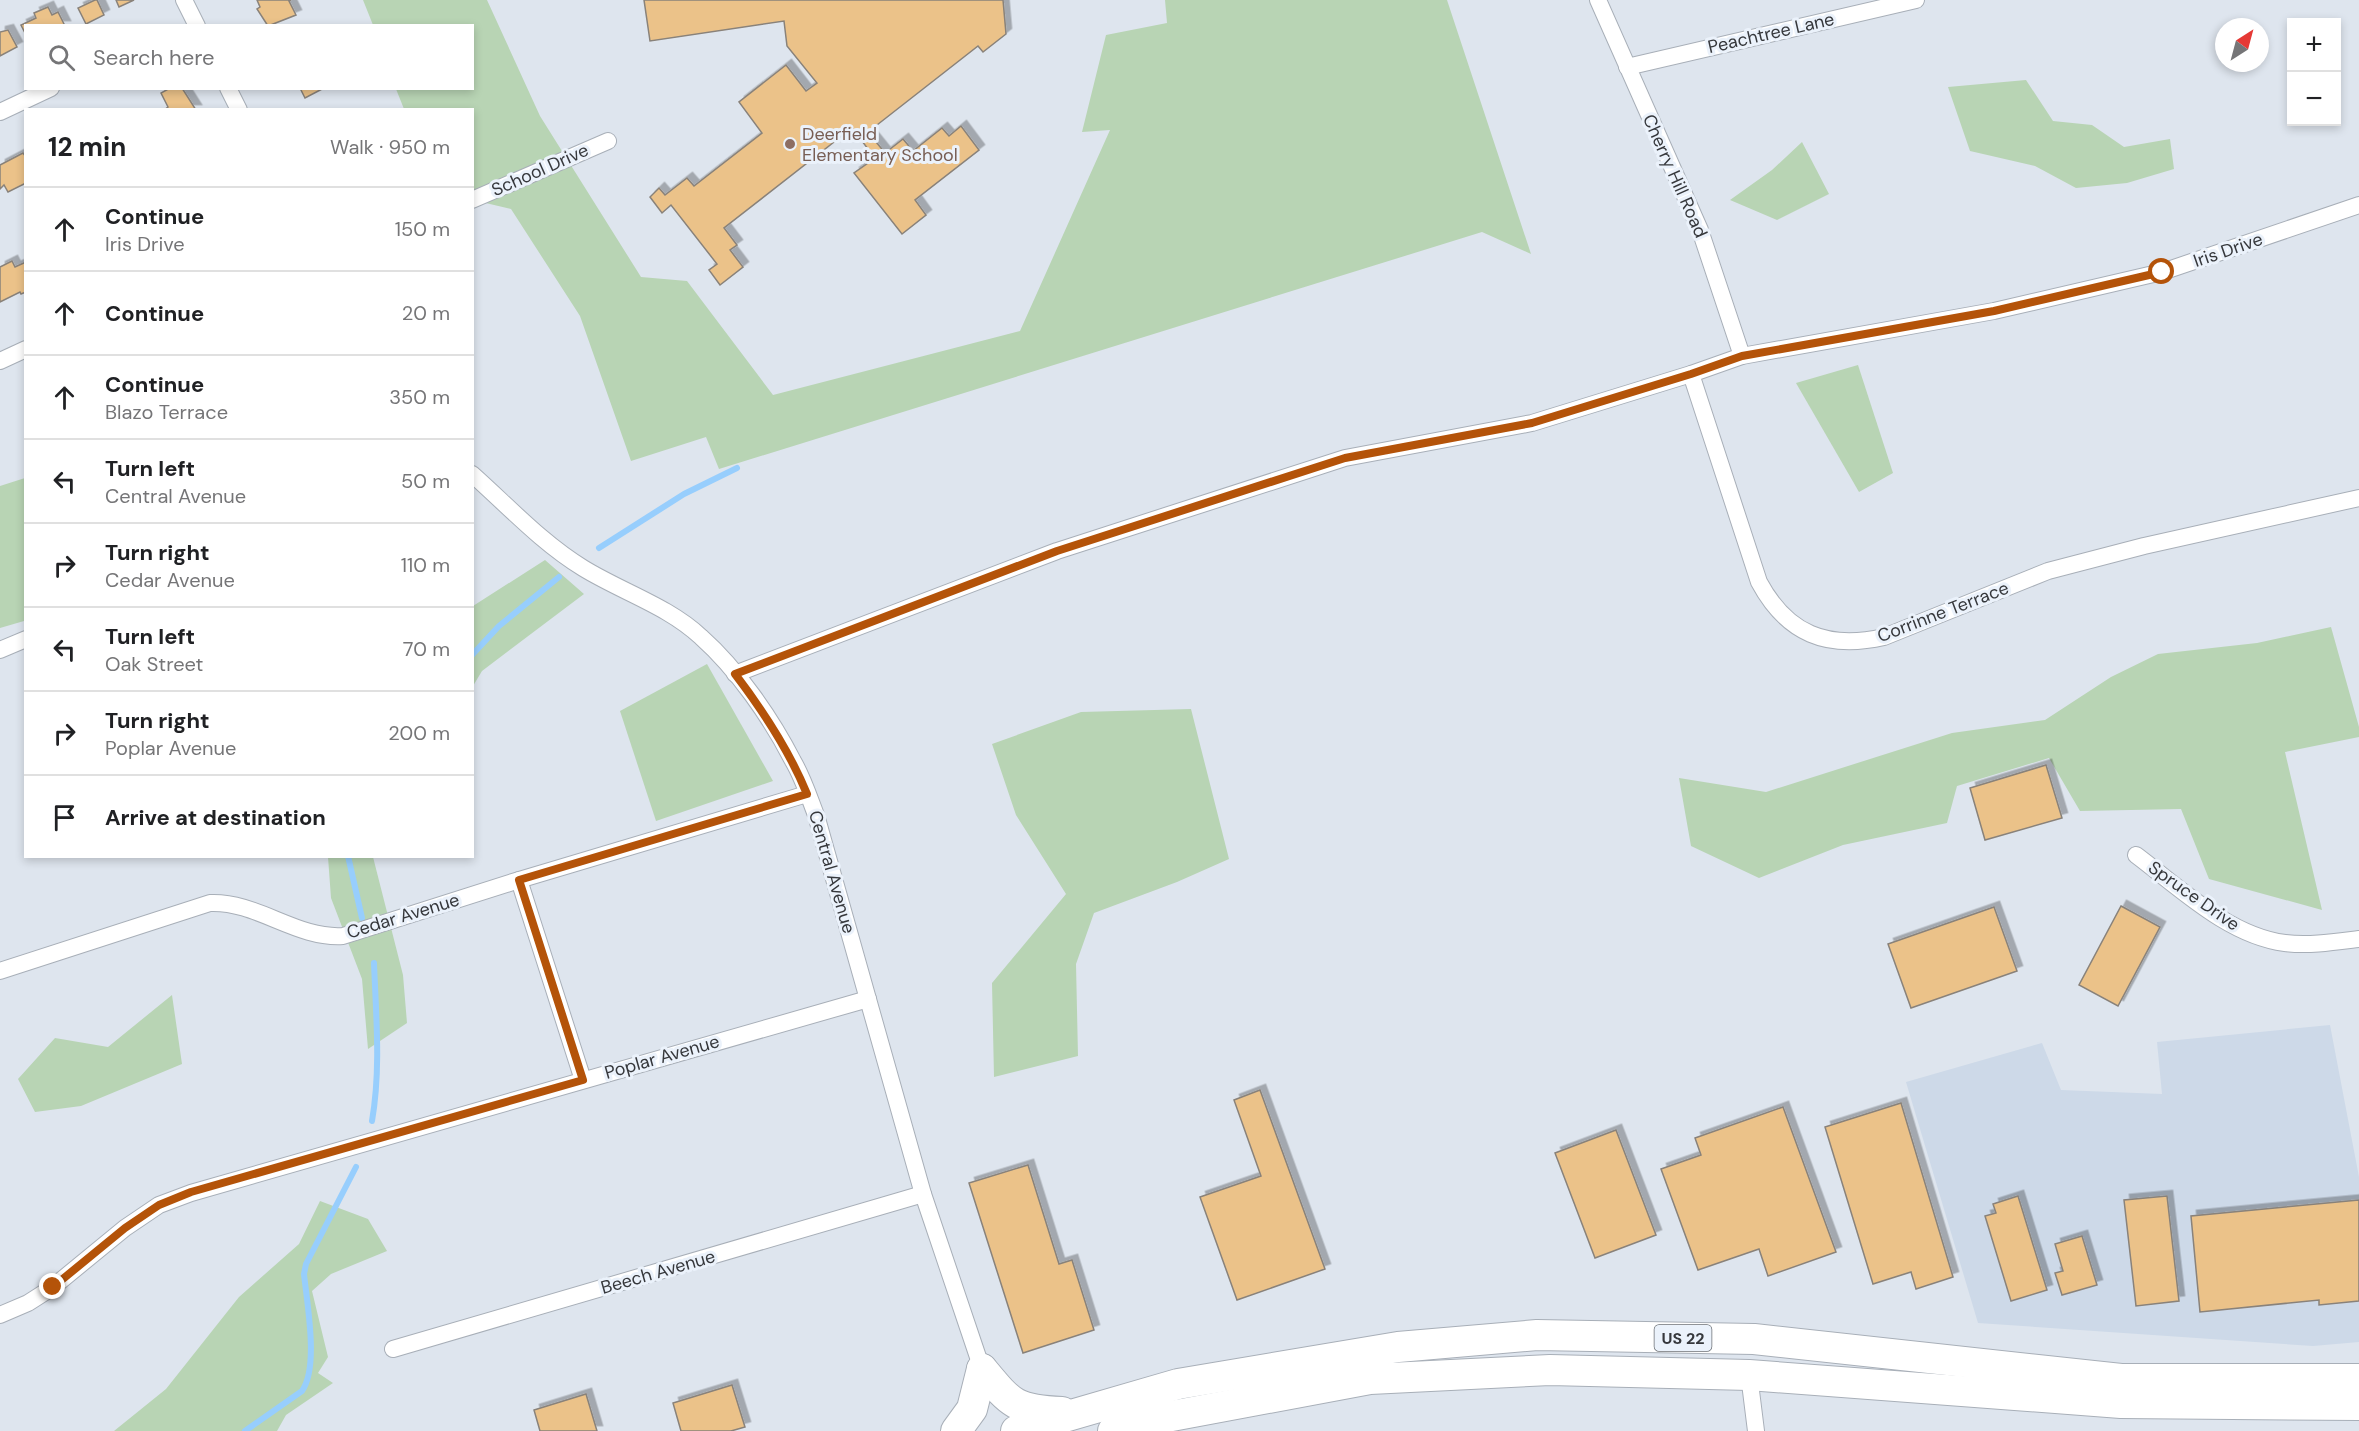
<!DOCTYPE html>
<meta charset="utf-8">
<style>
body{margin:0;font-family:"DM Sans",sans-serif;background:#f2f2f2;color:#202124}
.controls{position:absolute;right:18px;top:18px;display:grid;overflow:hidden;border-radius:0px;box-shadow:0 3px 9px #0003}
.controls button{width:54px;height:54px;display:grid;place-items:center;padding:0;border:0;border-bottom:2px solid #e0e0e0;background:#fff;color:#202124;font:30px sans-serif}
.compass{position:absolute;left:2215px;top:18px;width:54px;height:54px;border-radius:50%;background:#fff;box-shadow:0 3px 9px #0003;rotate:36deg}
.stop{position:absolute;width:18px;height:18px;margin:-14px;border:4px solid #b45309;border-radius:50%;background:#fff}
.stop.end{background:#b45309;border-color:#fff;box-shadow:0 2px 6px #0008}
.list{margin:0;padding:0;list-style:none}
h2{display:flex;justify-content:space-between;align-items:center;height:78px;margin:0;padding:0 24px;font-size:26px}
h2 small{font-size:20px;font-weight:400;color:#757577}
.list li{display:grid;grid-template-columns:39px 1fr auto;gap:18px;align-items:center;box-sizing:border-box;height:84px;padding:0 24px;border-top:2px solid #e0e0e0}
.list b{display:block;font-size:22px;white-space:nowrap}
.list p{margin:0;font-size:20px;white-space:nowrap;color:#757577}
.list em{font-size:20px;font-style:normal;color:#757577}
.icon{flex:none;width:33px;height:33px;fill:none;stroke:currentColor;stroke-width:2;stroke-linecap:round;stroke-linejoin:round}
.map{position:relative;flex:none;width:2359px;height:1431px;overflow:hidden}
.search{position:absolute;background:#fff;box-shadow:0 3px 9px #0003;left:24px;top:24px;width:450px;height:66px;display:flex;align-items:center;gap:15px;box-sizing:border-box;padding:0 21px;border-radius:0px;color:#757577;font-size:22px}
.panel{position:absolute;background:#fff;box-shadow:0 3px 9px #0003;left:24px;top:108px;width:450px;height:750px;border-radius:0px}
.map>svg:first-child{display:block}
</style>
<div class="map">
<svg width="2359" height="1431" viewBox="0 0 2359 1431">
<defs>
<filter id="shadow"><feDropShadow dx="5.5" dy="-5.5" stdDeviation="0" flood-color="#0004"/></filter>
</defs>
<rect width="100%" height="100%" fill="#dee5ee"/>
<path fill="#cdd9e8" d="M2330,1025l29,152v165l-46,4 -335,-23 -72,-241 136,-39 19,47 101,4 -5,-52z"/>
<g fill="#b8d4b4">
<path d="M363,0h124l53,116 101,161 46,4 86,114 247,-64 90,-201 -28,2 24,-97 61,-12 -2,-23h282l84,254 -49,-22 -763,237 -13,-32 -75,24 -51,-145 -69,-107 -38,-9 -1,-90 -68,-1 -8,-20 76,-1v-62l-99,-1z"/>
<path d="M2026,80l27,41 39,4 32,22 46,-8 4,30 -47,14 -51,5 -41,-22 -65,-15 -22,-64z"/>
<path d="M1802,142l27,52 -52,26 -47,-20 42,-30z"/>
<path d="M1858,365l35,108 -34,19 -63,-109z"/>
<path d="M25,478l-1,143 -24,7v-142z"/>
<path d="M545,560l39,34 -102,77 -9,15v-80z"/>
<path d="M2331,627l28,100v10l-74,15 37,158 -113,-31 -28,-70 -101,2 -31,-53 -92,28 -10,37 -104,22 -84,33 -68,-32 -12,-68 87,14 186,-59 93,-13 66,-43 47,-23 99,-11z"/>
<path d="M707,664l66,117 -117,40 -36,-110z"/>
<path d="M1191,709l38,150 -52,23 -83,31 -18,51 2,92 -84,21 -2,-94 74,-89 -50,-79 -24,-71 89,-32z"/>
<path d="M328,857h45l30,118 4,48 -39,26 -6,-70 -31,-81z"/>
<path d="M172,995l10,69 -101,42 -46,6 -17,-33 37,-41 53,9z"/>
<path d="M320,1201l48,18 19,32 -56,23 -19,17 16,66 -10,16 15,10 -47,32 -9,16h-163l52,-42 73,-92 60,-53z"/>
</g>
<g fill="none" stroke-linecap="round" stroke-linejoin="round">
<g stroke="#97cefd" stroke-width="6">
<path d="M599,548l85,-54 53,-26"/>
<path d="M472,655l27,-29 60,-49"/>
<path d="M348,856l14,62"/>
<path d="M372,1121c9,-52 4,-105 2,-158"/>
<path d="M245,1431l57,-40c17,-24 5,-87 2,-117l2,-10 50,-97"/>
</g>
</g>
<g fill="#ebc289" stroke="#89827a" stroke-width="1.5" filter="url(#shadow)">
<path d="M95,0h2l7,15 -18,9 -8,-16z"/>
<path d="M116,0h18l-15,7z"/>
<path d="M257,0h34l-2,1 7,14 -28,11 -11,-17 3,-2z"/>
<path d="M644,0h359l3,34 -23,18 -5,-6 -110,86 17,21 18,-14 10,12 29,-23 7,8 12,-10 18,24 -64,50 11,15 -24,19 -48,-61 21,-15 -23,-30 -128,100 13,17 -7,5 13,17 -23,18 -11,-15 8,-6 -46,-59 -9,8 -12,-16 9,-9 6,7 22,-17 7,8 68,-53 -23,-31 47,-37 20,26 11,-8 -30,-37 -3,-25 -134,20z"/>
<path d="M48,7l4,8 6,-3 7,14h-39v9l-5,-10 15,-7 -2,-5z"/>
<path d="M8,30l9,17 -17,9v-24z"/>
<path d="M170,88h12l14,22h-32l4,-3 -7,-14z"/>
<path d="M300,88h24l-19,10z"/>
<path d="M23,153l3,4v26l-18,9 -4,-7 -4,4v-24z"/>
<path d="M12,261l3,6 11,-5v30l-5,2 -1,-2 -20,10v-35z"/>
<path d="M2046,765l16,53 -77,22 -15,-52z"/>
<path d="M2121,906l39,21 -42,79 -39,-21z"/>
<path d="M1994,907l23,64 -106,37 -23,-64z"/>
<path d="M1260,1090l65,179 -88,31 -37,-103 61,-21 -27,-76z"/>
<path d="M1901,1103l52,174 -37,12 -5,-17 -38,12 -48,-157z"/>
<path d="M1783,1107l53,145 -68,24 -9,-27 -61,21 -37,-101 40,-14 -6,-17z"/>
<path d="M1616,1130l40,105 -61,23 -40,-105z"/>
<path d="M1028,1165l31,99 13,-4 22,70 -71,23 -54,-170z"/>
<path d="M2018,1196l29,94 -36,11 -26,-85 11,-3 -3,-9z"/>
<path d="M2167,1196l12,105 -43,5 -12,-106z"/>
<path d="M2359,1200v101l-40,4v-5l-119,12 -9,-96z"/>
<path d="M2082,1236l15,49 -35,10 -7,-22 8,-2 -8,-27z"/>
<path d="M732,1385l13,42 -14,4h-50l-8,-28z"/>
<path d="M586,1394l11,37h-57l-6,-21z"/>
</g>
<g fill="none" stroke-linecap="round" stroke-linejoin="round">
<defs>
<g id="street">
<path d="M184,0l13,26"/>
<path d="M1598,0l102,230 42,126"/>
<path d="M1627,67l289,-67"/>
<path d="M228,88l11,22"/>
<path d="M0,112l51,-24"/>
<path d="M472,200l136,-59"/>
<path d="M0,361l26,-12"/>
<path d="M1691,374l68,208c28,52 68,68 125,55l164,-66 96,-25 215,-48"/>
<path d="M472,474c36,32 70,69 111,94 39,24 85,38 118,69 36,32 70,81 92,124 10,17 16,36 23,54l107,379 59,175"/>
<path d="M0,650l26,-11"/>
<path d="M735,674l322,-123 288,-93 187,-35 159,-49 51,-18 252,-45 168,-39 197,-67"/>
<path d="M2136,855c44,33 93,81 149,88 24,3 50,-1 74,-4"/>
<path d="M519,880l64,200"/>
<path d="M0,971l210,-68c47,-2 86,36 133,33l176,-56 288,-86"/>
<path d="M0,1315l28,-12 25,-16 72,-59 34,-23 32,-12 677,-194"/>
<path d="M393,1349l530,-155"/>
<path d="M1749,1375l7,56"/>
</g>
<g id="highway">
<path d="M982,1369c29,35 33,41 80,43"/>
<path d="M956,1431l16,-22 10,-40"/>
<path d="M1016,1431l162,-47 220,-37 139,-12 217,4 367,40h238"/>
<path d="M1113,1431l48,-13 209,-39 180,-9 199,5 372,28 238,2"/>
</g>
</defs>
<use href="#street" stroke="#a8afb8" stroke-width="18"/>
<use href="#highway" stroke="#a8afb8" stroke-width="32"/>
<use href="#street" stroke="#fff" stroke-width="16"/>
<use href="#highway" stroke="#fff" stroke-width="30"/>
</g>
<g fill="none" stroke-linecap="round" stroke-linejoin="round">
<path stroke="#b45309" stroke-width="8" d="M53,1287l72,-59 34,-23 32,-13 392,-112 -64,-200 288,-86c-18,-44 -43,-82 -72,-120l322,-123 288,-93 187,-35 159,-49 51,-18 252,-45 168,-39"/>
</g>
<circle fill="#8d6e63" stroke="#ebf2fb" stroke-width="2" cx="790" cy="144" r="6"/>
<g text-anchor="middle" stroke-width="6" stroke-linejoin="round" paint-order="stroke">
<rect fill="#ebf2fb" stroke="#6c7075" stroke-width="1.5" x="1654.5" y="1325" width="57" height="26" rx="4.5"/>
<g font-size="16" font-weight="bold" fill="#36383c">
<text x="1683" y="1344">US 22</text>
</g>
<g font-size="18" fill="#36383c" stroke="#ebf2fb">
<text transform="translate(1771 33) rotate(-13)" y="6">Peachtree Lane</text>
<text transform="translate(540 170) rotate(-24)" y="6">School Drive</text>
<text transform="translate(1675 176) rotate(66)" y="6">Cherry Hill Road</text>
<text transform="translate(2228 250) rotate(-19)" y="6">Iris Drive</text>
<text transform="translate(1943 612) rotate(-21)" y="6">Corrinne Terrace</text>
<text transform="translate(832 872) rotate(74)" y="6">Central Avenue</text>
<text transform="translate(2194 896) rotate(35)" y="6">Spruce Drive</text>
<text transform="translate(403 916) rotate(-17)" y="6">Cedar Avenue</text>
<text transform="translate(662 1057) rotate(-16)" y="6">Poplar Avenue</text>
<text transform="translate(658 1272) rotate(-16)" y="6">Beech Avenue</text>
</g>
<g font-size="18" fill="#785e54" stroke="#ebf2fb" text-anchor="start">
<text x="802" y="140">Deerfield<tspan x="802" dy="21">Elementary School</tspan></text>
</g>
</g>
</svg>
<div class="controls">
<button>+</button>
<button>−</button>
</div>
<svg class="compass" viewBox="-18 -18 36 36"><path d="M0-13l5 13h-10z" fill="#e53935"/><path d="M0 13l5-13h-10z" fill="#757577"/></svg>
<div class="stop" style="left:2162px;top:272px"></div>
<div class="stop end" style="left:53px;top:1287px"></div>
<div class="search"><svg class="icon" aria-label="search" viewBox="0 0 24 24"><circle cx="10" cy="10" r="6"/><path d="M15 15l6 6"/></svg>Search here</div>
<section class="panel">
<h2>12 min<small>Walk · 950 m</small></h2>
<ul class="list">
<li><svg class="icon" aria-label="ahead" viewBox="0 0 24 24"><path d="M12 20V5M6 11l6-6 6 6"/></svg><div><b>Continue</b><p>Iris Drive</p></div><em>150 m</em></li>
<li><svg class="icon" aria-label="ahead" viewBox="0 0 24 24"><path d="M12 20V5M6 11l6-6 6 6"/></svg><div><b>Continue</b></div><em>20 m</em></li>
<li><svg class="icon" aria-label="ahead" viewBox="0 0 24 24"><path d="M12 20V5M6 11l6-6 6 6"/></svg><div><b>Continue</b><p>Blazo Terrace</p></div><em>350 m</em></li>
<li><svg class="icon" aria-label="left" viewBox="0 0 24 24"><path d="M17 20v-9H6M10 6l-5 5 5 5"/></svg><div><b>Turn left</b><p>Central Avenue</p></div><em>50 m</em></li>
<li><svg class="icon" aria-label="right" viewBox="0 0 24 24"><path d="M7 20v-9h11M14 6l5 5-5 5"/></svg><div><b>Turn right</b><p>Cedar Avenue</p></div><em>110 m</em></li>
<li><svg class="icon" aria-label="left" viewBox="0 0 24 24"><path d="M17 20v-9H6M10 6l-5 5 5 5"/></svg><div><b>Turn left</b><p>Oak Street</p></div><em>70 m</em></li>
<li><svg class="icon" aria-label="right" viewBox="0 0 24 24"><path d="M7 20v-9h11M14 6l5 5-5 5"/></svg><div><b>Turn right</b><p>Poplar Avenue</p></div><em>200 m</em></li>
<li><svg class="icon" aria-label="arrive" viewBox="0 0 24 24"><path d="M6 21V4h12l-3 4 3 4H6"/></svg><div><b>Arrive at destination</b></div></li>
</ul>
</section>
</div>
